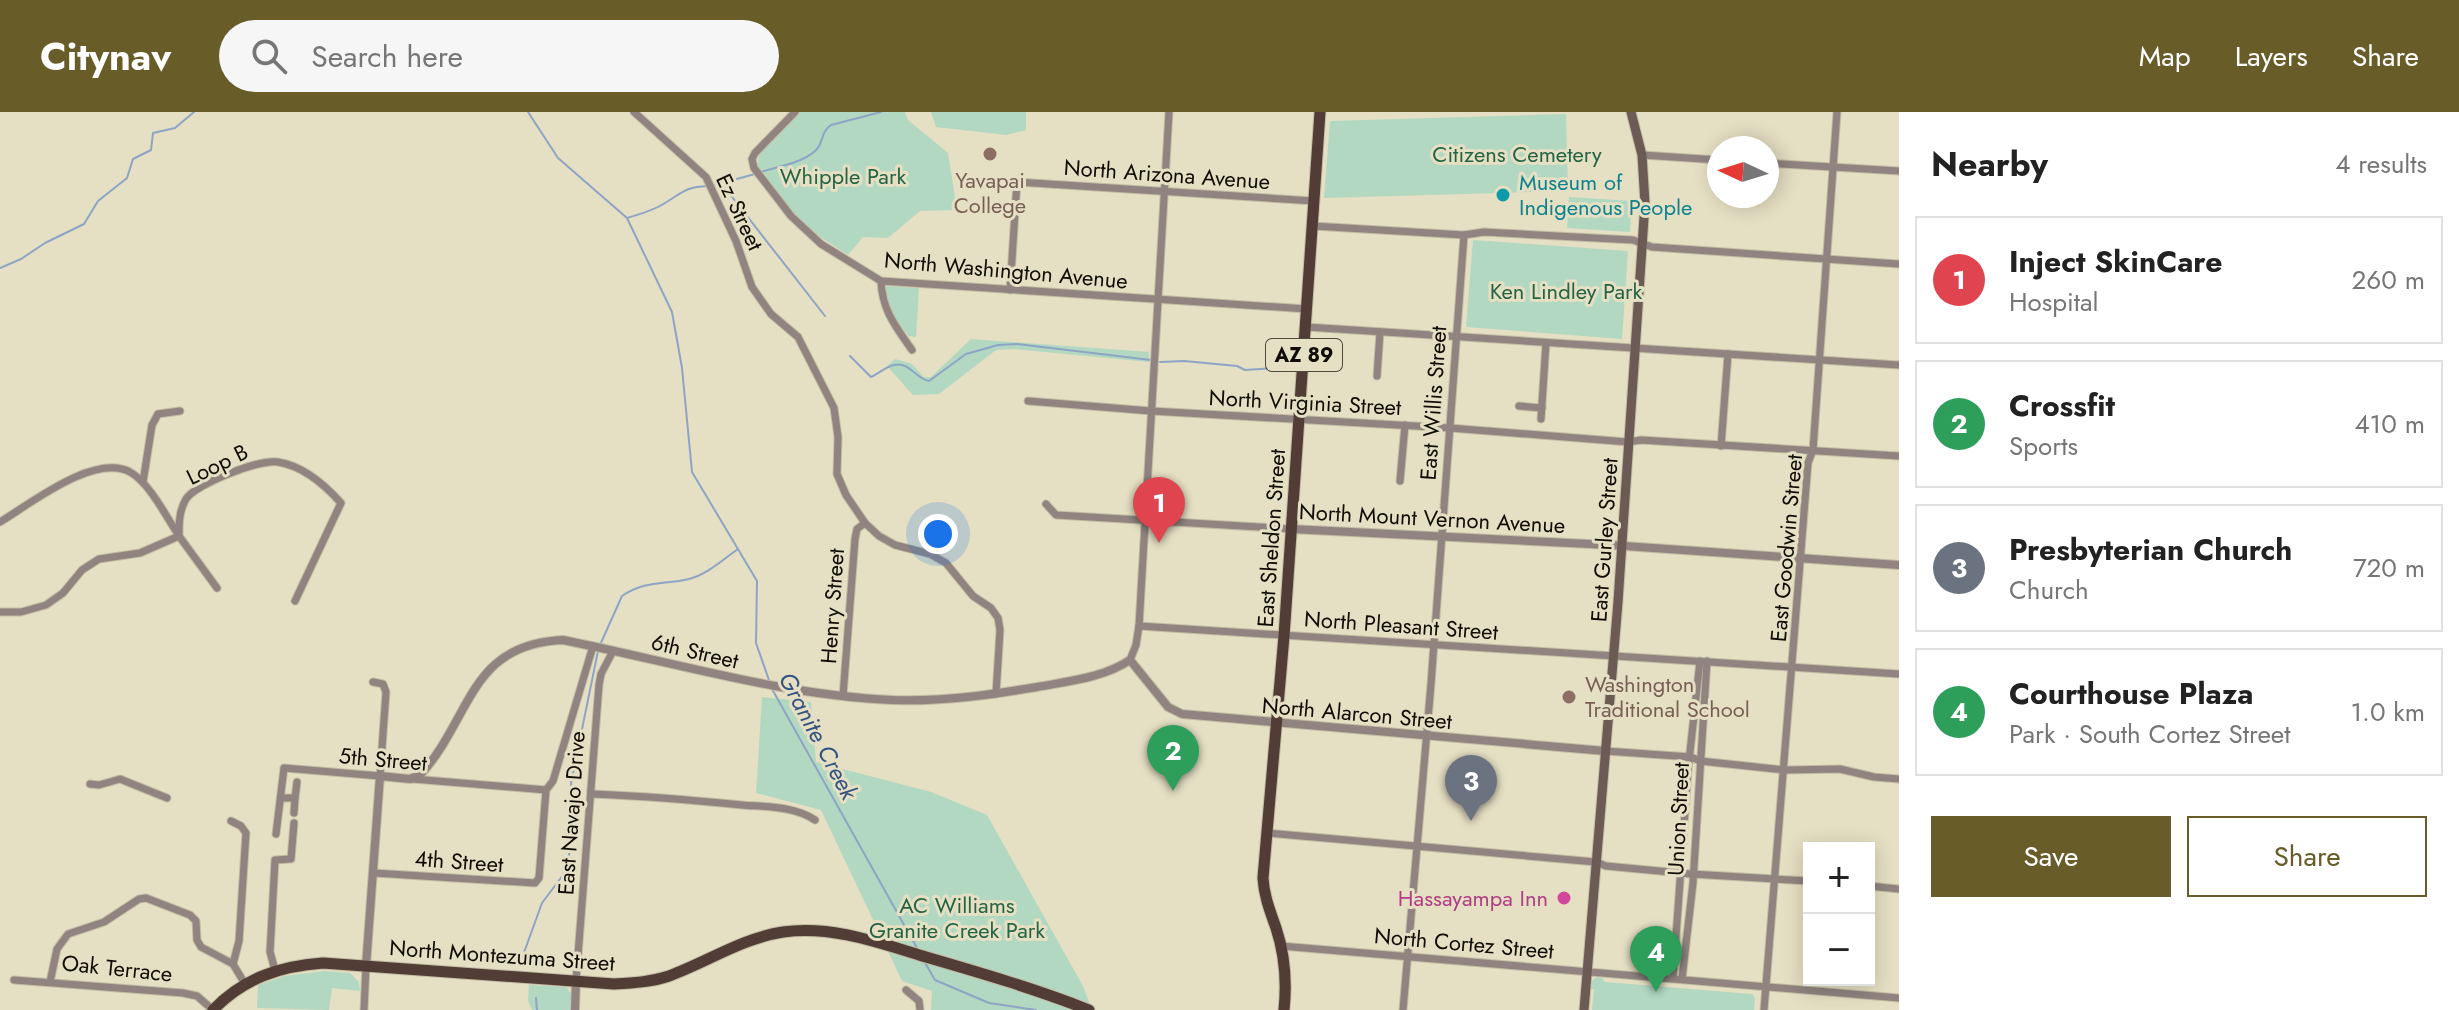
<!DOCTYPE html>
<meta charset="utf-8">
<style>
body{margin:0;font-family:Jost,sans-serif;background:#f6f6f6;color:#222}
.controls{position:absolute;right:24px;bottom:24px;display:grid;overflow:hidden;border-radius:0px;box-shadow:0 4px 20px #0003}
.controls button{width:72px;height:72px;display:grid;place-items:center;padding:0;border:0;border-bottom:2px solid #e0e0e0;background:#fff;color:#222;font:40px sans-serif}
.compass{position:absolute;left:1707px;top:24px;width:72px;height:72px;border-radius:50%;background:#fff;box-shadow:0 4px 20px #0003;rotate:274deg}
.you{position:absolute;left:938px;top:422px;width:28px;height:28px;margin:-20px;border:6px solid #fff;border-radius:50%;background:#1a73e8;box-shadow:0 0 0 12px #1a73e833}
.badge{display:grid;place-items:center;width:52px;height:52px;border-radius:50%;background:#685c29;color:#fff;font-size:26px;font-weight:700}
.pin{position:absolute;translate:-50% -66px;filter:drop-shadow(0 2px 4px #0008)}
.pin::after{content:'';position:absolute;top:42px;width:28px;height:24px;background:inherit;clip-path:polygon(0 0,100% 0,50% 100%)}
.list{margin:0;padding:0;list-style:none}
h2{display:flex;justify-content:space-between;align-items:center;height:104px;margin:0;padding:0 32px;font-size:34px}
h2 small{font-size:26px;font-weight:400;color:#767676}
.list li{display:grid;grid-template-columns:52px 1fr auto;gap:24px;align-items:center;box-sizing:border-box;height:128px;margin:0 16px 16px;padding:0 16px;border:2px solid #e0e0e0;border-radius:0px}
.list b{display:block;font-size:30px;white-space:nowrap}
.list p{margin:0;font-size:26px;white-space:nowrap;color:#767676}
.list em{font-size:26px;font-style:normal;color:#767676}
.actions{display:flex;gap:16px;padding:24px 32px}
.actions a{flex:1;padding:18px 0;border:2px solid #685c29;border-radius:0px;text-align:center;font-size:28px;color:#685c29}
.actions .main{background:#685c29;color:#fff}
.icon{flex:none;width:44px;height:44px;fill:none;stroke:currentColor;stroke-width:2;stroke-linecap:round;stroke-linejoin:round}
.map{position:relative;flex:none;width:1899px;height:898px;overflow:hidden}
header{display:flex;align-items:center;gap:48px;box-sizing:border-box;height:112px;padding:0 40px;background:#685c29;color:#fff}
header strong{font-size:38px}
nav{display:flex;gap:44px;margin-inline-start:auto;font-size:28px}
.search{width:560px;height:72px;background:#f6f6f6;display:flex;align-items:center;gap:20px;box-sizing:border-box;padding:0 28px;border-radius:44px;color:#767676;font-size:30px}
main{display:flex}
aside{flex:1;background:#fff}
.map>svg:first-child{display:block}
</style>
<header>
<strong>Citynav</strong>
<div class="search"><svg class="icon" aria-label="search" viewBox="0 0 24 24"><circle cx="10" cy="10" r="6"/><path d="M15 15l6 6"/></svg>Search here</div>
<nav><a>Map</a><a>Layers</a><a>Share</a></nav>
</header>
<main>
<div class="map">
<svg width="1899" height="898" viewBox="0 0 1899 898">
<rect width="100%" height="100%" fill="#e5dfc3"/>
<g fill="#b2d8c1">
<path d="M794,0h111l3,8 40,33 9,57 -37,1 -32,27 -25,-1 -15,18 -52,-34 -39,-54 3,-16z"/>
<path d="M931,0h95v18l-20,5 -70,-8z"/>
<path d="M1566,2l2,77 -244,7 6,-77z"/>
<path d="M1569,85l63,4 -2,31 -63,-4z"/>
<path d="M1473,128l155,11 -6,88 -156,-12z"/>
<path d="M885,174l34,2 -3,49 -7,-1c-14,-16 -23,-28 -24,-50z"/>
<path d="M971,227l178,13v10l-135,-13 -18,1 -57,44 -26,1 -26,-29 8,-7 17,5 12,13h7z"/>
<path d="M762,585l49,5 5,60 115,30 56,23 96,171 9,24h-161l1,-19 -30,-10 -81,-171 -65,-17z"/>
<path d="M324,859l26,2 9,9 1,9 -28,-3 -3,22 -72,-2 1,-23 27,-9z"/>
<path d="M1597,865l5,1 3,4 147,12 3,4 -1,12h-162l2,-21h-3l1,-8z"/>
<path d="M529,873l37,2 6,8 -1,15h-39l-4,-9z"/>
</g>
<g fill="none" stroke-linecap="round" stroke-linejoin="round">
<g stroke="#8ea4c5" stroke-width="2">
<path d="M528,0l30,46 69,60 45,94 10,56 10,104 65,109 -1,62 14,40"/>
<path d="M761,60c16,-5 41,-9 54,-21 9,-7 5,-19 16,-26l50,-13"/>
<path d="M722,72l103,132"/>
<path d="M715,73l40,-11"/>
<path d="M627,106c13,-4 26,-7 38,-15 18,-11 20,-16 43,-17"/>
<path d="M0,156l21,-9 24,-16 39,-19 14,-23 29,-23 6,-19 18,-9 2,-17 22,-5 19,-16"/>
<path d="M850,244l21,21c7,-3 16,-11 23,-12 15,-4 22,14 35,16l37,-27 32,-9 19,-1 134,16"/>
<path d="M1160,250l24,-1 53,5 8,4 48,-3"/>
<path d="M600,533l22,-49c24,-16 42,-11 67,-17 19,-5 33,-19 49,-30"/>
<path d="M772,577l145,259"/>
<path d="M522,846l20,-55 21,-28 6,-20 5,-41 -3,-31 27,-132"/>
<path d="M924,849l11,19 54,23 47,7"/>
<path d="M536,886l1,12"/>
</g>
<defs>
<g id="minor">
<path d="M634,0l72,65 30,64 16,46 19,27 27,23 36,71 4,29 -1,37 9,21 19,28 14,13 16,9 35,9 16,9 27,33 18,12 7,10 2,12 -4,64"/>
<path d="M795,0l-40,41 -3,6 2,9 37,48 30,28 60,37 426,28"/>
<path d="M1642,43l77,5"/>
<path d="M1767,51l132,8"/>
<path d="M1313,114l151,9 20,-3 149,8 19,7 247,17"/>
<path d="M881,169c1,29 15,46 31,69"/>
<path d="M1010,178l7,-108 297,19"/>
<path d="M1306,215l593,38"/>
<path d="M1377,264l3,-44"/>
<path d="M1028,289l123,10 299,17 178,14 13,-2 258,16"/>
<path d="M1519,294l23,2"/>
<path d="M1541,307l5,-76"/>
<path d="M1721,334l7,-92"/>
<path d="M1400,369l5,-56"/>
<path d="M143,370l9,-57 6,-11 22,-3"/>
<path d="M1046,392l10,11 235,14"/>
<path d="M0,410c30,-18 94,-69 130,-50 19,10 37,46 49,64l-39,17 -41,6 -17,11 -19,23 -17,12 -25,7h-21"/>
<path d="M217,476l-38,-52c0,-13 0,-25 7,-37 10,-15 73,-40 92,-37 25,4 47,23 63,41l-46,98"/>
<path d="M1139,514l760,48"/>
<path d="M1130,548l6,-15 3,-19 30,-514"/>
<path d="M843,584l12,-157 2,-10 8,-6"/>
<path d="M1605,639l86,6 9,4 85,9 55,-1 34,8 25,2"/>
<path d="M413,667l133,11"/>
<path d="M90,672l9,1 21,-6 47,19"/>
<path d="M592,682c50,2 100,6 150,11 24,2 52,1 73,15"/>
<path d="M281,686h14l2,-16"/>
<path d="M294,701l1,-15"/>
<path d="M231,709l10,5 5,7 -7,108 -6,23"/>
<path d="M1267,721l329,29 10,4 85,8 118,7"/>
<path d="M276,722l8,-66 96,8 6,-84 -3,-8 -10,-2"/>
<path d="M374,761l161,10 4,-5 7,-88 7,-9 40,-135"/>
<path d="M1869,774l30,3"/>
<path d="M1281,834l618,52"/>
<path d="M275,858l-5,-18 5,-92 16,-1 3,-36"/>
<path d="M1673,866l15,-208 12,-109"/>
<path d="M1682,867l11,-96 14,-222"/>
<path d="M14,868l169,13 14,3 16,14"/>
<path d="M576,869l23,-296 2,-11 12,-23"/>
<path d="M50,870l7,-33 11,-15 36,-12 35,-23 7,-1 44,17 6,6 1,19 4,7 32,17 12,20"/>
<path d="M906,878l13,11 1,9"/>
<path d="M364,898l2,-44"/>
<path d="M1403,898l28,-326 33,-449"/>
<path d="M1764,898l44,-547 5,-13 24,-338"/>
</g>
<g id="tertiary">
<path d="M1291,417l319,16 289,20"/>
<path d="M366,854l14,-190 30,3 10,-4c52,-56 48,-131 143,-135 110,22 217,55 329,60 49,2 97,-5 145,-13 32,-6 66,-9 93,-27l38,47 14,7 423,37"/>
<path d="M575,898l1,-29"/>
</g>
<path id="secondary" d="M1584,898l34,-408 27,-399 -3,-48 -11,-43"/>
<g id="primary">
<path d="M213,898c31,-32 67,-44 110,-47l291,21c19,-1 37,-2 55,-8 38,-14 74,-38 114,-44 49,-7 97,11 143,25 55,16 110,32 163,53"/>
<path d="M1284,898c3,-29 1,-55 -8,-82 -6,-17 -12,-32 -13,-50l21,-242 36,-524"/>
</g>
</defs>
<use href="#minor" stroke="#c3bda4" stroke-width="9"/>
<use href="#tertiary" stroke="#c3bda4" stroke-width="10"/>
<use href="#secondary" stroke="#c3bda4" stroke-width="11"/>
<use href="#primary" stroke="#c3bda4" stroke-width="13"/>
<use href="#minor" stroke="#918480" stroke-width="7"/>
<use href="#tertiary" stroke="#918480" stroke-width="8"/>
<use href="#secondary" stroke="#6c5a55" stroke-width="9"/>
<use href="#primary" stroke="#523c36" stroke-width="11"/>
</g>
<g fill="#8d6e63" stroke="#e5dfc3" stroke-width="3">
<circle cx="990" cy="42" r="8"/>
<circle cx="1569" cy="585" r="8"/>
</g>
<circle fill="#0f9aa8" stroke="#e5dfc3" stroke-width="3" cx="1503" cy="83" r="8"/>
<circle fill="#d1479c" stroke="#e5dfc3" stroke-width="3" cx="1564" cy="786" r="8"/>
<g text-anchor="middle" stroke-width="6" stroke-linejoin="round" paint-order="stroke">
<rect fill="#e5dfc3" stroke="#4e4b3d" stroke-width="2" x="1266" y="227" width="76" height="32" rx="6"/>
<g font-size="20" font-weight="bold" fill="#0e0c04">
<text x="1304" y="250">AZ 89</text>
</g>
<g font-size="22" fill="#246444" stroke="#e5dfc3">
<text x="1517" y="50">Citizens Cemetery</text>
<text x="843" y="72">Whipple Park</text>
<text x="1566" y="187">Ken Lindley Park</text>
<text x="957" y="801">AC Williams<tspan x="957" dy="25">Granite Creek Park</tspan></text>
</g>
<g font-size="22" fill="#0e0c04" stroke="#e5dfc3">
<text transform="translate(1167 62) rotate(4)" y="8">North Arizona Avenue</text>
<text transform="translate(740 100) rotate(65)" y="8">Ez Street</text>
<text transform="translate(1006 158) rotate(5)" y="8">North Washington Avenue</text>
<text transform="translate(1305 290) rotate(3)" y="8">North Virginia Street</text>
<text transform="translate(1433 291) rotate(-86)" y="8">East Willis Street</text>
<text transform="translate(217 352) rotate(-26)" y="8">Loop B</text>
<text transform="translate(1432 406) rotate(3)" y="8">North Mount Vernon Avenue</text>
<text transform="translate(1271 426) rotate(-86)" y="8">East Sheldon Street</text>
<text transform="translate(1604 428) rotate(-86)" y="8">East Gurley Street</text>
<text transform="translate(1786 436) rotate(-85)" y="8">East Goodwin Street</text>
<text transform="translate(832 494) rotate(-86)" y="8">Henry Street</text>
<text transform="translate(1401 513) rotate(4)" y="8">North Pleasant Street</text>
<text transform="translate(695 539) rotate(13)" y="8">6th Street</text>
<text transform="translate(1357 601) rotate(5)" y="8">North Alarcon Street</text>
<text transform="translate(383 647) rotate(5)" y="8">5th Street</text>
<text transform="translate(571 701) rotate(-86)" y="8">East Navajo Drive</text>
<text transform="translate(1678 707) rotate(-87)" y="8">Union Street</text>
<text transform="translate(459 749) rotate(4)" y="8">4th Street</text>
<text transform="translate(1464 831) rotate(5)" y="8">North Cortez Street</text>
<text transform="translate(502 843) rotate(4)" y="8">North Montezuma Street</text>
<text transform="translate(117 856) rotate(6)" y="8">Oak Terrace</text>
</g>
<g font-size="22" fill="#785e54" stroke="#e5dfc3">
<text x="990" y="76">Yavapai<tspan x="990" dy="25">College</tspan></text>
<text x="1585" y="580" text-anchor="start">Washington<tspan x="1585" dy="25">Traditional School</tspan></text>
</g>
<g font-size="22" fill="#0d838f" stroke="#e5dfc3" text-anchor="start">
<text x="1519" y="78">Museum of<tspan x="1519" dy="25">Indigenous People</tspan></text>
</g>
<g font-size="22" fill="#b23c85" stroke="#e5dfc3" text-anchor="end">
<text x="1548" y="794">Hassayampa Inn</text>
</g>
<g font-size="24" font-style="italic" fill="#355381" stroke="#e5dfc3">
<text transform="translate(818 624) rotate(62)" y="8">Granite Creek</text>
</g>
</g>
</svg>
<div class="controls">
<button>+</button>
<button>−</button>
</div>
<svg class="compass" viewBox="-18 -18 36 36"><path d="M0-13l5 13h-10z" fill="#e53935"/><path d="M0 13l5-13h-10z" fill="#767676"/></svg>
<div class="you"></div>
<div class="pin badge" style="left:1159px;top:431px;background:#e0444e">1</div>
<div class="pin badge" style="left:1173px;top:679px;background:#2e9e5b">2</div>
<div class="pin badge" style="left:1471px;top:709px;background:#6b7280">3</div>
<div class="pin badge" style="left:1656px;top:880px;background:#2e9e5b">4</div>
</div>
<aside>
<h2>Nearby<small>4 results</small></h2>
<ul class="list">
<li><span class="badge" style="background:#e0444e">1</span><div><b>Inject SkinCare</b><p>Hospital</p></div><em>260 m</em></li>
<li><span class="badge" style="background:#2e9e5b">2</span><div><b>Crossfit</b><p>Sports</p></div><em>410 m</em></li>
<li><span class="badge" style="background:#6b7280">3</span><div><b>Presbyterian Church</b><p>Church</p></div><em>720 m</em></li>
<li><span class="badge" style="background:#2e9e5b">4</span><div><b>Courthouse Plaza</b><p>Park · South Cortez Street</p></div><em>1.0 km</em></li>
</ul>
<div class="actions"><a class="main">Save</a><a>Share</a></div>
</aside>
</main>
